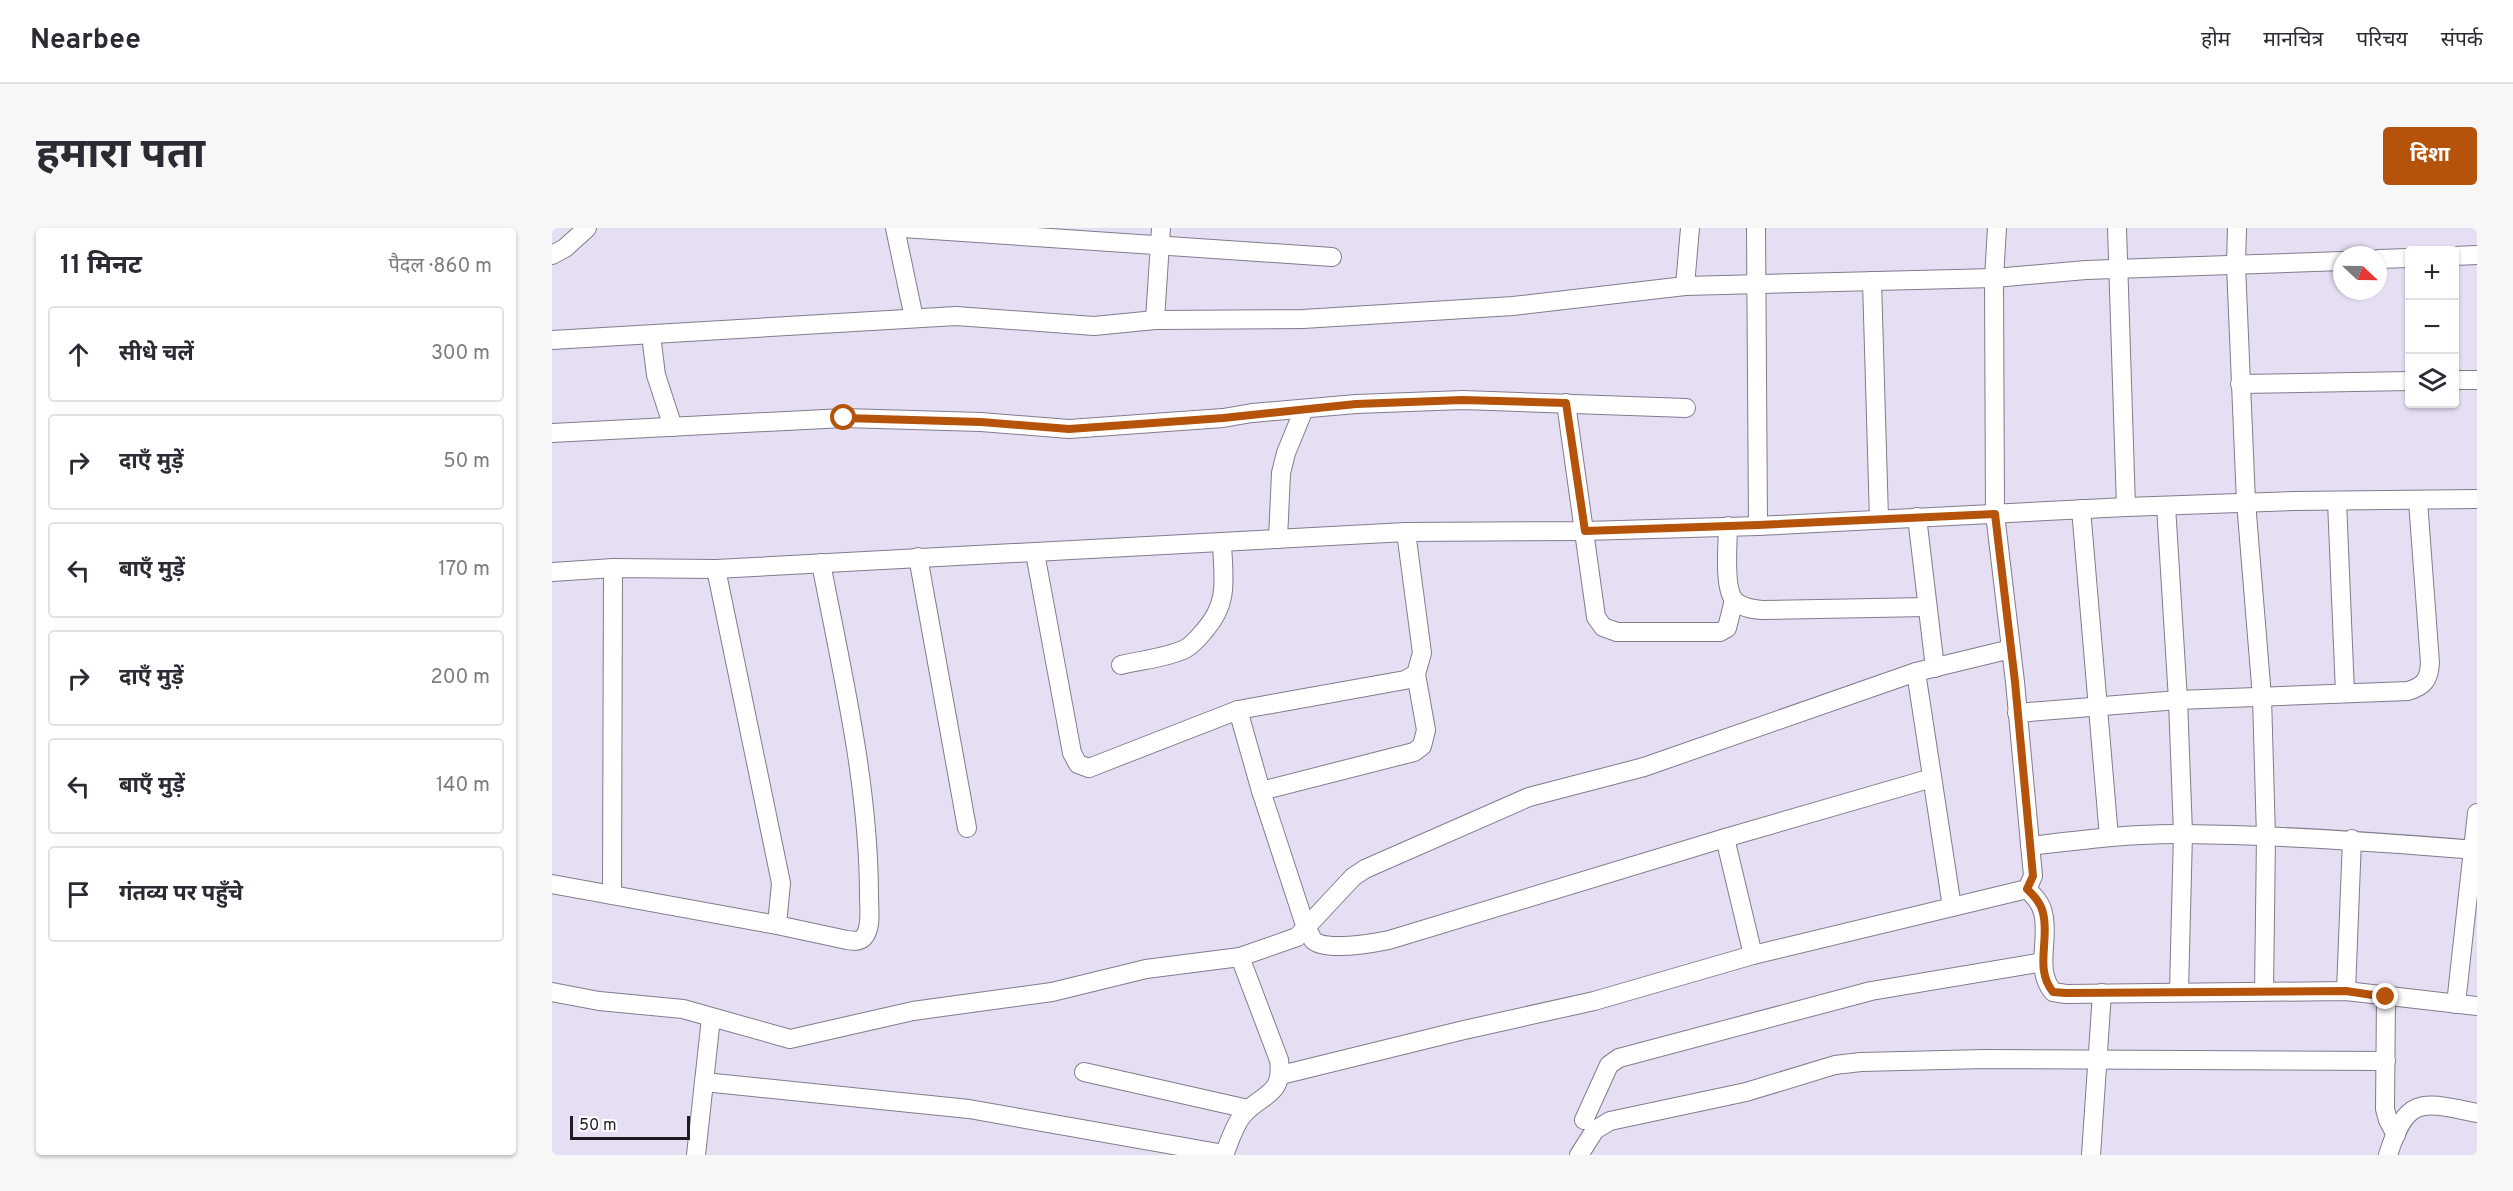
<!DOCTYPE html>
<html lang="hi">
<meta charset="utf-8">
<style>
body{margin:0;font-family:Overpass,"Noto Sans Devanagari",sans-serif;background:#f7f7f7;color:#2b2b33}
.controls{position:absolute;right:18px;top:18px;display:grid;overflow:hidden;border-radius:6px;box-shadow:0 2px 4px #0004}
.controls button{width:54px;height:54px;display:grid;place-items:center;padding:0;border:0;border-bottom:2px solid #e1e1e2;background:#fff;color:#2b2b33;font:30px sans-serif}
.compass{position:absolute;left:1781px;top:18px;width:54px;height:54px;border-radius:50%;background:#fff;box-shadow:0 2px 4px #0004;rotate:112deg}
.scale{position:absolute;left:18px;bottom:15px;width:120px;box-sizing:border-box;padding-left:6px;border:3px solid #1e1b22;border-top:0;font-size:16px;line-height:21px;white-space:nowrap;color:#1e1b22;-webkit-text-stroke:4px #fff;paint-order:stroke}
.stop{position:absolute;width:18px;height:18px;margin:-14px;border:4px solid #b45309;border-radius:50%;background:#fff}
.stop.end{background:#b45309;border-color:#fff;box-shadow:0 2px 6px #0008}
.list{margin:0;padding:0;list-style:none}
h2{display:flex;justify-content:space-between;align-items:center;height:78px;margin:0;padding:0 24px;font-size:26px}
h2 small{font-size:20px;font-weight:400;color:#7c7c81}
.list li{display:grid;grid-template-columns:39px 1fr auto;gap:18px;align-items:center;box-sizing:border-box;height:96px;margin:0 12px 12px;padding:0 12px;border:2px solid #e1e1e2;border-radius:6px}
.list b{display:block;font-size:22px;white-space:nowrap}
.list em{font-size:20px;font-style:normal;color:#7c7c81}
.icon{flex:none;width:33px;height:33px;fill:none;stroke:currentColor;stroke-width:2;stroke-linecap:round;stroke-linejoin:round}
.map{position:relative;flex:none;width:1925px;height:927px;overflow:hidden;border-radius:6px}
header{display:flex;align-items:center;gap:36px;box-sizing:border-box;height:84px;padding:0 30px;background:#fff;border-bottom:2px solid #e1e1e2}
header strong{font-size:28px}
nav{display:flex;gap:33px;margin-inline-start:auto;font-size:21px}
.intro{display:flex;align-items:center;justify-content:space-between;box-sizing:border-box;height:144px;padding:0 36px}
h1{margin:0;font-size:42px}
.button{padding:15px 27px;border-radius:6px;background:#b45309;color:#fff;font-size:21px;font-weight:700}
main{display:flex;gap:36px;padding:0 36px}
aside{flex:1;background:#fff;border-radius:6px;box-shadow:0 2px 4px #0004}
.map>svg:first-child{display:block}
</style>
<header>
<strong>Nearbee</strong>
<nav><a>होम</a><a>मानचित्र</a><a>परिचय</a><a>संपर्क</a></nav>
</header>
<div class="intro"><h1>हमारा पता</h1><a class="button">दिशा</a></div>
<main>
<aside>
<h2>11 मिनट<small>पैदल · 860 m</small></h2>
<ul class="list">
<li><svg class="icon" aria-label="ahead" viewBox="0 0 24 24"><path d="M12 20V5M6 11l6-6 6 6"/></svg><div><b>सीधे चलें</b></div><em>300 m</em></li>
<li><svg class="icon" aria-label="right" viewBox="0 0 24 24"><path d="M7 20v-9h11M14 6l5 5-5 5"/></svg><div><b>दाएँ मुड़ें</b></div><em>50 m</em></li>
<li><svg class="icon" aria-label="left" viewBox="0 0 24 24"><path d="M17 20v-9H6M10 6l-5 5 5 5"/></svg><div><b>बाएँ मुड़ें</b></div><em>170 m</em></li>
<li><svg class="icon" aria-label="right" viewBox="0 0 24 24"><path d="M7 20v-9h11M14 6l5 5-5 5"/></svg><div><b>दाएँ मुड़ें</b></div><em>200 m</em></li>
<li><svg class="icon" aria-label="left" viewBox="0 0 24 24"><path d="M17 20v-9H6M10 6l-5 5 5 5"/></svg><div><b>बाएँ मुड़ें</b></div><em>140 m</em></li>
<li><svg class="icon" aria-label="arrive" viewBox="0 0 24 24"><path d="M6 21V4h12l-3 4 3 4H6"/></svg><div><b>गंतव्य पर पहुँचे</b></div></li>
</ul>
</aside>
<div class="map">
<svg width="1925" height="927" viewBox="0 0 1925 927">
<rect width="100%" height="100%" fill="#e6dff3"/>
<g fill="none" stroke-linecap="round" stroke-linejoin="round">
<defs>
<g id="street">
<path d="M343,0l19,90"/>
<path d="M351,0l429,29"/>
<path d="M1204,0l2,298"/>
<path d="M1565,0l9,279"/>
<path d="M1685,0l-1,37 10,237 16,195 4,140 -2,154"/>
<path d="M0,27l13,-7 22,-20"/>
<path d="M1902,28l23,-1"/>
<path d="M1826,31l32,-1"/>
<path d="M1320,53l7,238"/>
<path d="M1133,58l5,-58"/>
<path d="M603,92l6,-92"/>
<path d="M99,107l5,40 17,52"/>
<path d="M0,112l404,-24 138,10 61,-6 148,-1 210,-13 172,-20 309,-8 92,-8 256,-9"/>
<path d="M1902,152h23"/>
<path d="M1688,156l170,-3"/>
<path d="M1014,175l30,214 7,10 14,5h103l7,-4 7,-28"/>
<path d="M0,205l292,-15 137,4 88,7 154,-11 29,-5 104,-9 107,-4 223,8"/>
<path d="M1785,273l8,192"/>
<path d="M1614,278l12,194 5,133 -4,158"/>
<path d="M1529,281l28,328"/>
<path d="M1365,289l18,151"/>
<path d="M1176,298c0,18 -5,63 7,75 8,7 17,8 27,9l165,-3"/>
<path d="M726,311l3,-66 5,-20 18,-44"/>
<path d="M483,325l37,200 6,11 11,4 149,-58 167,-30 11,-6 6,-21 -16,-121"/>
<path d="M366,329l49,271"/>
<path d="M164,341l65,314 -4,42"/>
<path d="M0,344l61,-4 103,1 690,-37 179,-1 173,-5 368,-19 168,-6 183,-2"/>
<path d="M569,437c20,-5 45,-7 64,-16 8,-4 14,-12 20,-19 25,-29 18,-52 17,-88"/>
<path d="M1364,444l36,235"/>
<path d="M686,482l23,81 45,137c3,3 5,9 7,12 11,12 61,3 76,0l336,-102 207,-60"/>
<path d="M1465,485l161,-13 230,-9c16,-5 21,-11 22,-28l-12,-162"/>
<path d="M709,563l153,-39 8,-6 4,-16 -10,-56"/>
<path d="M1173,610l28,117"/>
<path d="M1478,618c51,-6 104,-13 155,-12 98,1 195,8 292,16"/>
<path d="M0,656l225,41 70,15c6,1 13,2 17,-3 8,-10 5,-28 5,-40 0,-113 -27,-224 -48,-334"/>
<path d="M1475,661c7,7 14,14 16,24 7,26 -9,56 10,79l13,2 280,-3 131,15"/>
<path d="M60,667l1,-327"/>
<path d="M688,729l57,-20 56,-60 12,-8 164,-72 115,-30 272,-95 95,-23"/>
<path d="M1794,763l6,-152"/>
<path d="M0,764l47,9 84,8 107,30 123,-28 139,-19 94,-23 94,-12 39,103c5,37 -18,33 -37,56 -8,10 -13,27 -18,39"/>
<path d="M1834,769l-1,112 3,11 8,15"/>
<path d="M1904,776l21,-191"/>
<path d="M532,844l164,37"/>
<path d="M729,847l183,-45 130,-29 159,-46 274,-66 6,-13 -18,-194 -20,-168 -1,-236 3,-50"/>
<path d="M152,854l265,27 255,45"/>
<path d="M1032,892l25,-55 10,-7 252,-67 172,-29"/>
<path d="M144,927l15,-137"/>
<path d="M1027,927l16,-25 15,-9 136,-29 89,-27 26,-3 124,-3 401,2"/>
<path d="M1539,927l11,-162"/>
<path d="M1836,927c19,-61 35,-53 89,-42"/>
</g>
</defs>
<use href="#street" stroke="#827b8d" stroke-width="20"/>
<use href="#street" stroke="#fff" stroke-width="18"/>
</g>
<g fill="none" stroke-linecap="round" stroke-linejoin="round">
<path stroke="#b45309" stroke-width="8" d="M292,190l137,4 88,7 154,-11 133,-14 106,-4 104,3 19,128 173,-6 237,-11 20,168 18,194 -6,13c7,7 14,14 16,24 7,26 -9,56 10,79l13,1 280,-2 40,6"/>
</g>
</svg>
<div class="controls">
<button>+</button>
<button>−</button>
<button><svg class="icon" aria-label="layers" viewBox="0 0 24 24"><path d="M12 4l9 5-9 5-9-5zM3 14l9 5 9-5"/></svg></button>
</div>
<svg class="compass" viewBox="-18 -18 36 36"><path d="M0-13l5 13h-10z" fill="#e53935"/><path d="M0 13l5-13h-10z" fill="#7c7c81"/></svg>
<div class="scale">50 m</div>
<div class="stop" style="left:292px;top:190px"></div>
<div class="stop end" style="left:1834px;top:769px"></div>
</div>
</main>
